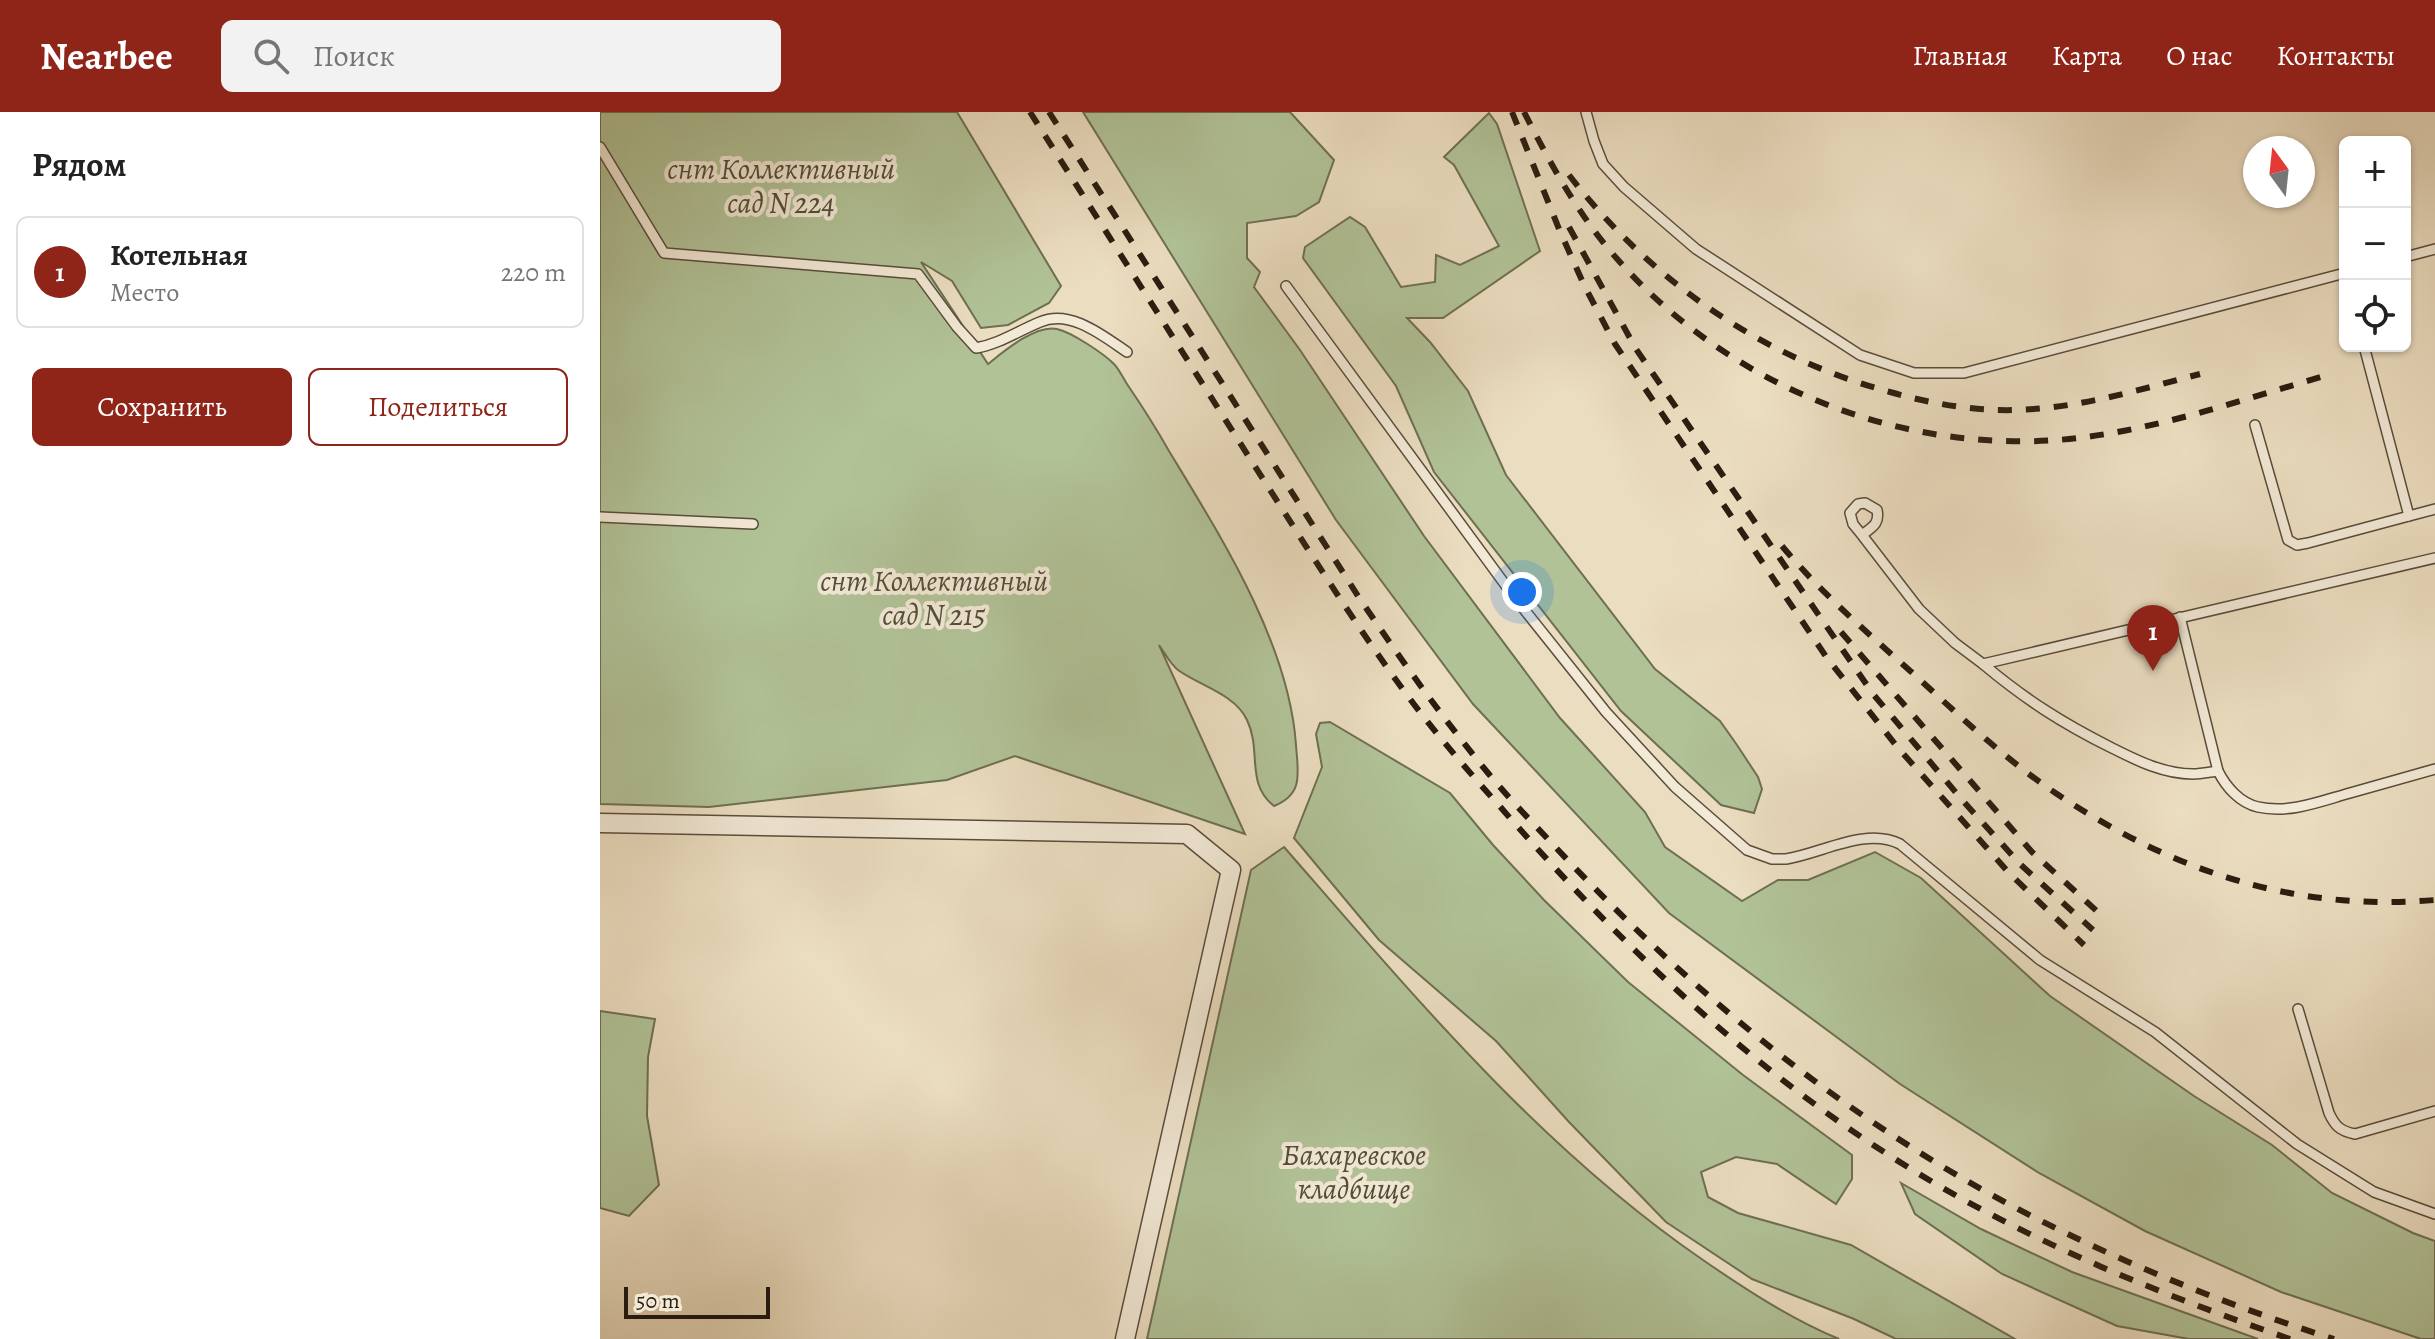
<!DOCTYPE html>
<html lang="ru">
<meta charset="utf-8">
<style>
body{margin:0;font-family:Alegreya,serif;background:#f2f2f2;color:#222}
.controls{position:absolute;right:24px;top:24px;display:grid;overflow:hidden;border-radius:12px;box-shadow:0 2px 6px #0004}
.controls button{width:72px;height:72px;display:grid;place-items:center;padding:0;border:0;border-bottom:2px solid #e0e0e0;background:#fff;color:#222;font:40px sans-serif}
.compass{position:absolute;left:1643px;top:24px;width:72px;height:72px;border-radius:50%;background:#fff;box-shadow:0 2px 6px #0004;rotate:345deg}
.scale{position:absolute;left:24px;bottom:20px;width:146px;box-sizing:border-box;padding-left:8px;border:4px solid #2a1c0f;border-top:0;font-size:22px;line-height:28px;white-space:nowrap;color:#2a1c0f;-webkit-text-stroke:6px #f2e9d6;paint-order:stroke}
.you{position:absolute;left:922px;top:480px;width:28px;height:28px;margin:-20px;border:6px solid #fff;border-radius:50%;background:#1a73e8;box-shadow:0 0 0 12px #1a73e833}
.badge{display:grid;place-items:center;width:52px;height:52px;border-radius:50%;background:#8f2418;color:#fff;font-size:26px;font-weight:700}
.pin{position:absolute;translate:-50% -66px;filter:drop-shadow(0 2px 4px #0008)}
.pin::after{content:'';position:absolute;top:42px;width:28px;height:24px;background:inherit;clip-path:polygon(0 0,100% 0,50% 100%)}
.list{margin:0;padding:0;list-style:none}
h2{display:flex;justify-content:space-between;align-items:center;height:104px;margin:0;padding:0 32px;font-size:34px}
h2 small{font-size:26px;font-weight:400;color:#767676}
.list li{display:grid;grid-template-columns:52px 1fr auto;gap:24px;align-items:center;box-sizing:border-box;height:112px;margin:0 16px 16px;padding:0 16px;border:2px solid #e0e0e0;border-radius:12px}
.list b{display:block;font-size:30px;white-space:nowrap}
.list p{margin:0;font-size:26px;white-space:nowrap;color:#767676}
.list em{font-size:26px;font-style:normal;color:#767676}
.actions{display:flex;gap:16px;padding:24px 32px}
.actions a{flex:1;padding:18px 0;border:2px solid #8f2418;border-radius:12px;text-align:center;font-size:28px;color:#8f2418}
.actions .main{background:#8f2418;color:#fff}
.icon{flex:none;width:44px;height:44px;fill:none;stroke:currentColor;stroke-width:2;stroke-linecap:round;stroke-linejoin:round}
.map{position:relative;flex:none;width:1835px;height:1227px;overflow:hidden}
header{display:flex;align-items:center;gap:48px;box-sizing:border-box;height:112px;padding:0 40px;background:#8f2418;color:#fff}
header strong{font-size:38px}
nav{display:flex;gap:44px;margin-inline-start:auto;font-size:28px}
.search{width:560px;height:72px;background:#f2f2f2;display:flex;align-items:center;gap:20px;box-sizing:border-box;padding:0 28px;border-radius:12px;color:#767676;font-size:30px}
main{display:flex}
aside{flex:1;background:#fff}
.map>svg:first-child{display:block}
</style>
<header>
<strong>Nearbee</strong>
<div class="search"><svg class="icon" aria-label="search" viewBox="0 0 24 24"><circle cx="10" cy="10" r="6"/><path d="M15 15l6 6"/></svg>Поиск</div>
<nav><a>Главная</a><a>Карта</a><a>О нас</a><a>Контакты</a></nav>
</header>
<main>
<aside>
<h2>Рядом<small></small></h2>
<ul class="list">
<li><span class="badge">1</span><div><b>Котельная</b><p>Место</p></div><em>220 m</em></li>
</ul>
<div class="actions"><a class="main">Сохранить</a><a>Поделиться</a></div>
</aside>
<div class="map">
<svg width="1835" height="1227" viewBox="0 0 1835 1227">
<rect width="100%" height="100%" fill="#ebddc0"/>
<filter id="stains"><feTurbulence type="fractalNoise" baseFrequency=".0025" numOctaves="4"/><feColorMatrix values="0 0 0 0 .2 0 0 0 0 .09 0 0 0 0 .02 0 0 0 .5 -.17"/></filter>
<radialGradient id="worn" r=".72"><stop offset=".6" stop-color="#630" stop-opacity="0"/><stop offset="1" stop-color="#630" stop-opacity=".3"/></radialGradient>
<g fill="#b1c297" stroke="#6e6f53" stroke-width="2">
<path d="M0,0h357l104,174 -12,17 -41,22 -27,3 -29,-47 -31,-19 67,102c15,-12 48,-40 69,-35 14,3 46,24 57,35 5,5 9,14 13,20 15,22 29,44 42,67 52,86 120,192 127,294 2,28 8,49 -22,61 -29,-23 -12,-55 -27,-86 -12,-26 -47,-34 -69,-50 -8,-6 -13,-17 -19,-25l86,189 -230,-78 -68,24 -238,27 -109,-3z"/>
<path d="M483,0h207l44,48 -15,42 -23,14 -49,7v35l13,14 -6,15 46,63 124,186 136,182 85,94 20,35 77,54 36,-21h30l67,-28 46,26 129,118 144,100 78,49 60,48 81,40 22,8v98h-14l-140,-47 -136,-61 -106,-58 -139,-89 -231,-171 -196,-209 -137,-184z"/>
<path d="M889,1l8,11 43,127 -97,67h-36l23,24 38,49 38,84 149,194 65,52 17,24 21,32 4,12 -8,24 -33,-8 -100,-94 -187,-239 -38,-86 -93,-128 2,-11 45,-30 15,10 36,60 34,-5 1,-27 24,10 39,-19 -45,-81 -10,-8z"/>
<path d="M730,610l120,71 43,52 51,55 84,82 115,93 109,80v24l-16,25 -59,-40 -41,-7 -35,15 7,25 30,16 113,32 164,94h-119l-42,-20 -102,-40 -86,-57 -97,-100 -73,-81 -117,-101 -85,-102 28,-71 -6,-33 4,-11z"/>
<path d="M684,735c129,148 256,301 419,413 42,29 88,59 136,79h-692l104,-469z"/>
<path d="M0,899l55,8 -7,38 -1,59 12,69 -30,31 -29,-8z"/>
<path d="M1301,1071l80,46 91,43 186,67h-69l-72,-13 -115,-52 -87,-60z"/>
</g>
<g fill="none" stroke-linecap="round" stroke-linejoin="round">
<defs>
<g id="lane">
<path d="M986,0l8,29 9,23 21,23 72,62 164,106 54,18h50l381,-100"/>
<path d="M0,35l64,106 254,21 39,53 19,21c23,-4 42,-17 64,-26 30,-13 62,13 87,30"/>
<path d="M1805,145l30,-8"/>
<path d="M686,174l229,312 91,114 69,75 72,63 25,9h14c37,-6 79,-32 114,-15l140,116 115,72 142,112 77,48 61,22"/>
<path d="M1655,313l33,115 9,5 11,-2 101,-27 -45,-170"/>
<path d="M1809,404l26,-7"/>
<path d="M0,405l153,7"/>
<path d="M1262,423c10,-8 18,-11 15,-25l-12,-7 -7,1 -8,9 3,11 9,11 57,74 36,34 28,21 452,-106"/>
<path d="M1580,505l38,154c8,16 22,32 40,36 32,7 63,-6 92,-14 29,-8 57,-16 85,-24"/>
<path d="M1383,552c43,36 79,59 129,84 26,13 52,26 81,26 8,0 17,-2 25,-3"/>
<path d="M1698,897l31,104c6,13 11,18 26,21l80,-23"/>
</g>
<path id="street" d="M0,711l587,11 44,36 -106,469"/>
</defs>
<use href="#lane" stroke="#5a4c3b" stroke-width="12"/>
<use href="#street" stroke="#5a4c3b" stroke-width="21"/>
<use href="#lane" stroke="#f2e9d6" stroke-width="9"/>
<use href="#street" stroke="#f2e9d6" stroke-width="18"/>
<g stroke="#2a1c0f" stroke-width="6" stroke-dasharray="14 14" stroke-linecap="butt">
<path d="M430,0c73,115 146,230 219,345 52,81 103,164 161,242 29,39 61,75 93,111 115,132 243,255 392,349 122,78 259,133 395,180"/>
<path d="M449,0l309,484c41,61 83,120 130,177 23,28 48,53 72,79 104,111 222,214 351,295 128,82 278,146 423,192"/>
<path d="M912,0l47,117 25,56 31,59 212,314 72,91 111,125 74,71"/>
<path d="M924,0c22,43 45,86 75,125 110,141 293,219 470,202 89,-9 174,-40 259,-64"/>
<path d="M969,63c82,106 192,182 321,217 35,10 72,17 108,18 69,2 136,-19 202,-36"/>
<path d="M969,115l67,122 237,345 90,107 58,64 72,65"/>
<path d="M1182,434c40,48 88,89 135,131 45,41 89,83 140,117 116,77 237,118 378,106"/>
<path d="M1241,520l191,220 68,62"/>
</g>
</g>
<g text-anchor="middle" stroke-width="8" stroke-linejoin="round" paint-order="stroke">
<g font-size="30" font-style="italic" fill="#524e38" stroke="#f2e9d6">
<text x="181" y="67">снт Коллективный<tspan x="181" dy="34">сад N 224</tspan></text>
<text x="334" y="479">снт Коллективный<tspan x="334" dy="34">сад N 215</tspan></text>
<text x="754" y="1053">Бахаревское<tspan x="754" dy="34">кладбище</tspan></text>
</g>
</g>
<rect width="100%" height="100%" filter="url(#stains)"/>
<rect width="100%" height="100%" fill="url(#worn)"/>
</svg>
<div class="controls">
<button>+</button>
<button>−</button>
<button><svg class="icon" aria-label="locate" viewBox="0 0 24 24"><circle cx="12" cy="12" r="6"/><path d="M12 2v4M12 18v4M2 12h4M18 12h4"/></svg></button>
</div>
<svg class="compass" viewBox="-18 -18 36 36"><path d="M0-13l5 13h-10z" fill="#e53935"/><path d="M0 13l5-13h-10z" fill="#767676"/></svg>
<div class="scale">50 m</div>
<div class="you"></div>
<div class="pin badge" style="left:1553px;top:559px">1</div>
</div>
</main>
